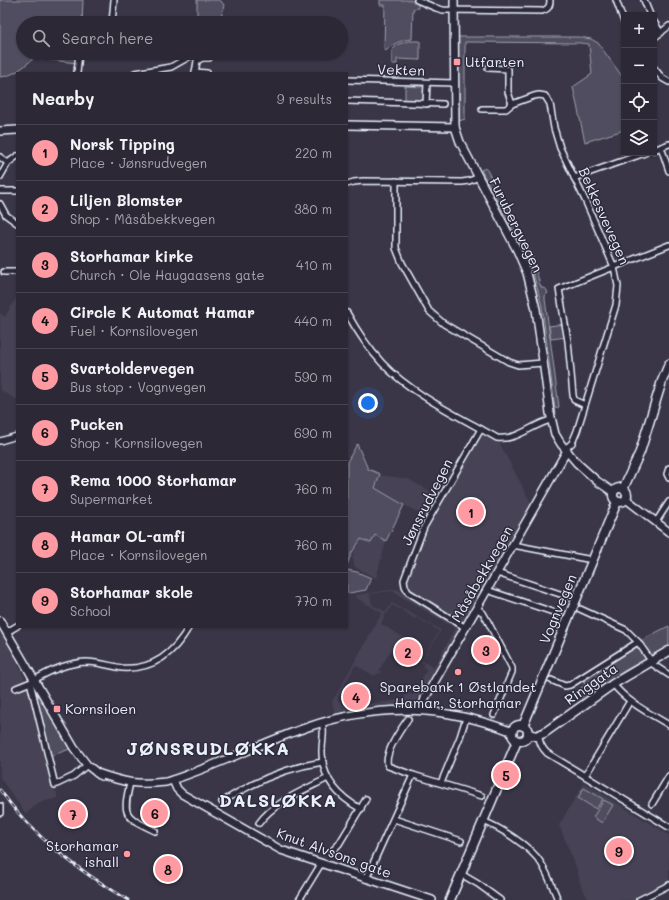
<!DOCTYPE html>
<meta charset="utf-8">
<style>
body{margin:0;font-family:Mali,sans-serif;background:#383442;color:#f1f3f6}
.controls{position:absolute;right:12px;top:12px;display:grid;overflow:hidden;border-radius:0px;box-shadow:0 1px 3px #0004}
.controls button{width:36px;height:36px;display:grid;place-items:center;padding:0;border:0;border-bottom:1px solid #484451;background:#2c2836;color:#f1f3f6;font:20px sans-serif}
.you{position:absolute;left:368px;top:403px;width:14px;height:14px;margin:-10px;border:3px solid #fff;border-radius:50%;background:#1a73e8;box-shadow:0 0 0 6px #1a73e833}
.badge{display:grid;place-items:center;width:26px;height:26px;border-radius:50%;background:#ff9aa2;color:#111;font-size:13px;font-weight:700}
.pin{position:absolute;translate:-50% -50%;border:2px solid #fff;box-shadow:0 1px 4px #0006}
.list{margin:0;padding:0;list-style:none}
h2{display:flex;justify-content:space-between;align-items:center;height:52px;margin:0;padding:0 16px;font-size:17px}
h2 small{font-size:13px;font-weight:400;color:#a6a6ad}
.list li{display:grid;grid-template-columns:26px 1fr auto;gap:12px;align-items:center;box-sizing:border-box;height:56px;padding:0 16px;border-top:1px solid #484451}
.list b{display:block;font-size:15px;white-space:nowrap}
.list p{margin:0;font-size:13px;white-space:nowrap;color:#a6a6ad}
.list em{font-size:13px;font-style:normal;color:#a6a6ad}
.icon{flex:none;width:22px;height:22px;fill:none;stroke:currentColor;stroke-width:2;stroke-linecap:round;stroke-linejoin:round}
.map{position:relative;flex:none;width:669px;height:900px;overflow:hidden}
.search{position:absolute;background:#2c2836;box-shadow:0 1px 3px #0004;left:16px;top:16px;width:332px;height:44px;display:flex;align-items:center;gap:10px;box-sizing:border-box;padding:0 14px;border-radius:22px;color:#a6a6ad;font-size:15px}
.panel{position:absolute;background:#2c2836;box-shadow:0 1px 3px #0004;left:16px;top:72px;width:332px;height:556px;border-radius:0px}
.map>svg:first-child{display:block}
</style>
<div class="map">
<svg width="669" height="900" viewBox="0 0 669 900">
<rect width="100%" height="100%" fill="#3a3648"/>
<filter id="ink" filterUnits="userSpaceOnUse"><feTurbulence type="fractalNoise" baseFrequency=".025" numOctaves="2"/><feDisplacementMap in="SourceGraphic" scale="8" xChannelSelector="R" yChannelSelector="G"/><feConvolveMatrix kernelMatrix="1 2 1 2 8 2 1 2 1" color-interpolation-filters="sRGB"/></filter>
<g filter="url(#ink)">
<g fill="#464354" fill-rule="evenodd">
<path d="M17,296v104l-17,-10v-77l5,4z"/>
<path d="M480,435h4l15,7 32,61 -68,117 -53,-29 -2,-3 -2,-6 5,-15 18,-43z"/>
<path d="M380,475l28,4 29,16v2l-2,4h-2l-6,11 -3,-1 -2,4 -47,-27z"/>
<path d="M375,536l11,6 -10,36 -21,-11 -3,-11 10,-18 9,5z"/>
<path d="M397,589l62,37 1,2 -45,76 -48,2 -32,7 -3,-11 50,-89 -27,-16 1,-2zM392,591l63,37 -21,40 -12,-7 19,-31 -49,-27 -6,9 -14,-7 -2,-11zM392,605l7,4 1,-1 3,2v1l12,8 1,-2 23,14 -18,31 4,2 -2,3 4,2 -7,13 -5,-2 6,3 -6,11 -3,1 -5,-2 -4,7 -57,6 -8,-5v-4l17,-32 20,11 3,-3 2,1 1,-3 -2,-1 17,-28 3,1 2,-5 2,-1 -22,-13 5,-11 1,1z"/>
<path d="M0,627l31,65 18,87 5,12 3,1v6l-19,5 -12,11 -26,-36z"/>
<path d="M584,783l85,52v48l-35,17h-45l-8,-14 -5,-19 -17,-42z"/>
</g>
<g fill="#504e5f" stroke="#9ca0ac">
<path d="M0,0h83l-1,23h-59v30h56l-2,10 -43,-5c-11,9 -20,18 -34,19z"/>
<path d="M197,0h23l4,5 -4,18h-23z"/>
<path d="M380,0h31l7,4v4l-5,1 -1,30c-10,1 -19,4 -26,12l-2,-2 1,-44h-5z"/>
<path d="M458,36l2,1h120l11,2 7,4 26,36v51l-39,12 -12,-55 19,-13 -3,-30 -9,-1 -115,-1v77l-6,2z"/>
<path d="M409,41h11v19l-23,-1v5h-5v-14l7,-6z"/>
<path d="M422,84h2l1,3 -1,14 -19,1v-16l17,1z"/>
<path d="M486,168l18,36h3l25,51 8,30 2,3 4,1 2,4 -3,3v3l14,108 -4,1 -13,-102 -8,-30 -13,-31 -40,-75z"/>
<path d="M564,324l3,13 -16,2 -2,-13z"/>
<path d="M357,444l11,25 12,5 -5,14 29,17 -18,36 -11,-6 -4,8 -10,-4 -10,15 -4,11v-103z"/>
<path d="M347,570l10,2 14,6 -5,12 -17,3 -2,-1z"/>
<path d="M669,626v20l-45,25 -42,29 -4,-10 7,-5 -2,-6c27,-19 56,-39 86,-53z"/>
<path d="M36,690l34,59 -20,7 -15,-65z"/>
<path d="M584,788l19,11 -7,10 -18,-11z"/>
<path d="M604,800l9,5 -11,18 -9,-6z"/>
</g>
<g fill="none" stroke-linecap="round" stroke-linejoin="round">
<defs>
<g id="street">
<path d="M417,0l19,8 7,2 99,1c6,-2 8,-4 8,-11"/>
<path d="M616,0l8,22"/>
<path d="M644,0l6,15"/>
<path d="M654,22l7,11"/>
<path d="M112,23l2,-23"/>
<path d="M654,38l15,-12"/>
<path d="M488,68l20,1v23l4,12 22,-8 5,-1 6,1 5,8 4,24 6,20 25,52 29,67 4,19 -2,19 -39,126 -5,12 -7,6"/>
<path d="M654,68l8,10 7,4"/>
<path d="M195,72l12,1"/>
<path d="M77,73l2,-20"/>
<path d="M135,73l36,-6 23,-13"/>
<path d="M195,73l2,-12 5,-3h7"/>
<path d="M347,80l107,3"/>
<path d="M347,101l96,3"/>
<path d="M426,104l1,-21"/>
<path d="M482,109h24l6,-5"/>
<path d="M661,147l8,24"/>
<path d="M654,150l15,-6"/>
<path d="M0,157l8,6"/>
<path d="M0,177l8,-14 9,-7"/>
<path d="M574,178l71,-25"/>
<path d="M396,181v67l6,15 27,48 15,13 65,38 9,3 25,-2"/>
<path d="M347,184l7,-2 9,-1 99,1 7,-1 10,-4"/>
<path d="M0,191h17"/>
<path d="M0,204l6,11 11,8"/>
<path d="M4,272h13"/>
<path d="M347,313c10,18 21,35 35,50 29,31 78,54 115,75 19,3 36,-14 54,-18"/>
<path d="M585,405l-11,-5 -1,-5 -5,-54 -9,-52 110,-44"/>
<path d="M0,441l17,-5"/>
<path d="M669,468l-2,6 2,4"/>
<path d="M656,522l13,-20"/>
<path d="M513,545l74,14"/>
<path d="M497,573l69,23"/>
<path d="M487,590l72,24"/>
<path d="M477,608l6,5 4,7 25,48v4l-18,43"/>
<path d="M580,609l46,21 12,12 16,23 15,10"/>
<path d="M466,628l-58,-36 -3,-6 -1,-6 20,-53 57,-98"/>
<path d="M7,632l10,-6"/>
<path d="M551,680l14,6 5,-1 68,-43"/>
<path d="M613,684c14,18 36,29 56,41"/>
<path d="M16,688l15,-6"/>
<path d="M408,719c-7,10 -25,35 -20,47l25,9 69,21"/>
<path d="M322,722c3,9 0,19 0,28 -1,28 15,46 39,59"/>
<path d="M539,736c0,7 3,12 8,17l122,74"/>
<path d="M87,765l-13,11 -19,9 -24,-99v-4c16,-10 35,-19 55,-20 12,0 24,4 36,6 32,2 52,-15 67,-41"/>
<path d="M585,776l45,-75"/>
<path d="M130,783c-8,34 -5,33 25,48"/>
<path d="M441,783l19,-46 6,-19"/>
<path d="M222,802c8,-5 16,-10 24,-14 24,-13 50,-22 77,-26"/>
<path d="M652,804l17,-28"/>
<path d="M0,806v7"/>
<path d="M394,819l67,22"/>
<path d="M483,821c18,7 48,26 58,42 7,11 12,25 17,37"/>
<path d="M259,823c16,-22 46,-33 69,-45"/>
<path d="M332,851l7,-7 27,-45"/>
<path d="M461,874l17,10 22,16"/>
<path d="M366,879l47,-104"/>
<path d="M299,900l22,-36"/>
<path d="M639,900l30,-15"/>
</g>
<g id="secondary">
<path d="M454,0l1,127 5,15 57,108 10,23 9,36 14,104 5,21 6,10 16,19 20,18 16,11"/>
<path d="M347,125l108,2"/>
<path d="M0,131l17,-1"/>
<path d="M626,499l43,33"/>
<path d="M0,621l74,127 13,17 14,11"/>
<path d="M422,710l3,-12 140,-244 3,-2"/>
<path d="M97,773c29,10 39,12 69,9 49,-15 94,-39 142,-55 70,-24 136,-22 205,5"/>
<path d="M173,780l4,9 5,5 99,56 151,50"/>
</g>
<g id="primary">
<circle cx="620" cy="495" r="7"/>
<path d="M623,489l17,-37 22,-71 7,-17"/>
<circle cx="520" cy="733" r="8"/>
<path d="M523,726l94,-224"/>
<path d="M528,734l8,2 8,-3 69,-49 56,-33"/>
<path d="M450,900l67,-159"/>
</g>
</defs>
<use href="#street" stroke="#e8f1f8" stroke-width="8"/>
<use href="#secondary" stroke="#e8f1f8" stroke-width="10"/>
<use href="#primary" stroke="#e8f1f8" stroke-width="11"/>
<use href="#street" stroke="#2f2a3d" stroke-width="5"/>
<use href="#secondary" stroke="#2f2a3d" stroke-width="7"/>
<use href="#primary" stroke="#2f2a3d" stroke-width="8"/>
<defs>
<path id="rail" d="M0,790c33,47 79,81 128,110"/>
</defs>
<use href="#rail" stroke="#e8f1f8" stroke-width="3"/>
<use href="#rail" stroke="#2f2a3d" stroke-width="1.5" stroke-dasharray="4.5" stroke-linecap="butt"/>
</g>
</g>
<g fill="#ff9aa2" stroke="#2f2a3d" stroke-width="1.5">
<rect x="453" y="58" width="8" height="8" rx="2"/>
<circle cx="458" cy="672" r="4"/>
<rect x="53" y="705" width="8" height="8" rx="2"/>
<circle cx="127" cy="854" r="4"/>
</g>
<g text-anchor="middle" stroke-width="3" stroke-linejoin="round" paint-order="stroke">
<g font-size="14" fill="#e8f1f8" stroke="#2f2a3d" text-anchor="start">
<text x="465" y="67">Utfarten</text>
<text x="458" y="692" text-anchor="middle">Sparebank 1 Østlandet<tspan x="458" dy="16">Hamar, Storhamar</tspan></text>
<text x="65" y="714">Kornsiloen</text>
<text x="119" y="851" text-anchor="end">Storhamar<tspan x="119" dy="16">ishall</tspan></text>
</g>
<g font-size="14" fill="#e8f1f8" stroke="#2f2a3d">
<text transform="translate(401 70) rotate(2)" y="5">Vekten</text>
<text transform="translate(604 216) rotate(66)" y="5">Bekkesvevegen</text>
<text transform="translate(516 225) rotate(64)" y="5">Furubergvegen</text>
<text transform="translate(427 502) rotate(-63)" y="5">Jønsrudvegen</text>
<text transform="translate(482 574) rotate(-60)" y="5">Måsåbekkvegen</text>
<text transform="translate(558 609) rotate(-67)" y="5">Vognvegen</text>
<text transform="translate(591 684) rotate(-35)" y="5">Ringgata</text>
<text transform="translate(334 853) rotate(20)" y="5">Knut Alvsons gate</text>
</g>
<g font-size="18" font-weight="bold" letter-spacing="1" fill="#e8f1f8" stroke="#2f2a3d">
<text x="208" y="755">JØNSRUDLØKKA</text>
<text x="278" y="807">DALSLØKKA</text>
</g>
</g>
</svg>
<div class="controls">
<button>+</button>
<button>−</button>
<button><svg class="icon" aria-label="locate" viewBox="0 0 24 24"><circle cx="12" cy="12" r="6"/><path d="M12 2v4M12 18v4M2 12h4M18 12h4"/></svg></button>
<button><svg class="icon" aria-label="layers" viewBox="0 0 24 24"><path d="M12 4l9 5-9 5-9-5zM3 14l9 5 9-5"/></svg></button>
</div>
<div class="you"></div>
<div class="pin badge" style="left:471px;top:512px">1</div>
<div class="pin badge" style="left:408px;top:652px">2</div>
<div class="pin badge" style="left:486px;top:650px">3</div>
<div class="pin badge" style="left:356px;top:697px">4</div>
<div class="pin badge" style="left:506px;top:775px">5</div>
<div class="pin badge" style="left:155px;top:813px">6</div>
<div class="pin badge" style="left:73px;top:814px">7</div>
<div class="pin badge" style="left:168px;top:869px">8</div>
<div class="pin badge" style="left:619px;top:851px">9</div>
<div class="search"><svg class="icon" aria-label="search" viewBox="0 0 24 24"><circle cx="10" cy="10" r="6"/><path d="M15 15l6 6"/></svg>Search here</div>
<section class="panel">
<h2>Nearby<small>9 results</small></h2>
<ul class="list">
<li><span class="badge">1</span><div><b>Norsk Tipping</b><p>Place · Jønsrudvegen</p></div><em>220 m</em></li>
<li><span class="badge">2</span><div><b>Liljen Blomster</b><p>Shop · Måsåbekkvegen</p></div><em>380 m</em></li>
<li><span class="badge">3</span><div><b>Storhamar kirke</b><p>Church · Ole Haugaasens gate</p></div><em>410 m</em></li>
<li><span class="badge">4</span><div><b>Circle K Automat Hamar</b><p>Fuel · Kornsilovegen</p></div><em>440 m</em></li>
<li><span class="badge">5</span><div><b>Svartoldervegen</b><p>Bus stop · Vognvegen</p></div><em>590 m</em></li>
<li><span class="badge">6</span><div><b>Pucken</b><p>Shop · Kornsilovegen</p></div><em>690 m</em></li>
<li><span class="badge">7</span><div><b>Rema 1000 Storhamar</b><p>Supermarket</p></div><em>760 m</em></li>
<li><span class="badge">8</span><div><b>Hamar OL-amfi</b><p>Place · Kornsilovegen</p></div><em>760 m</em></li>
<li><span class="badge">9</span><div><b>Storhamar skole</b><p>School</p></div><em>770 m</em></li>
</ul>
</section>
</div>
